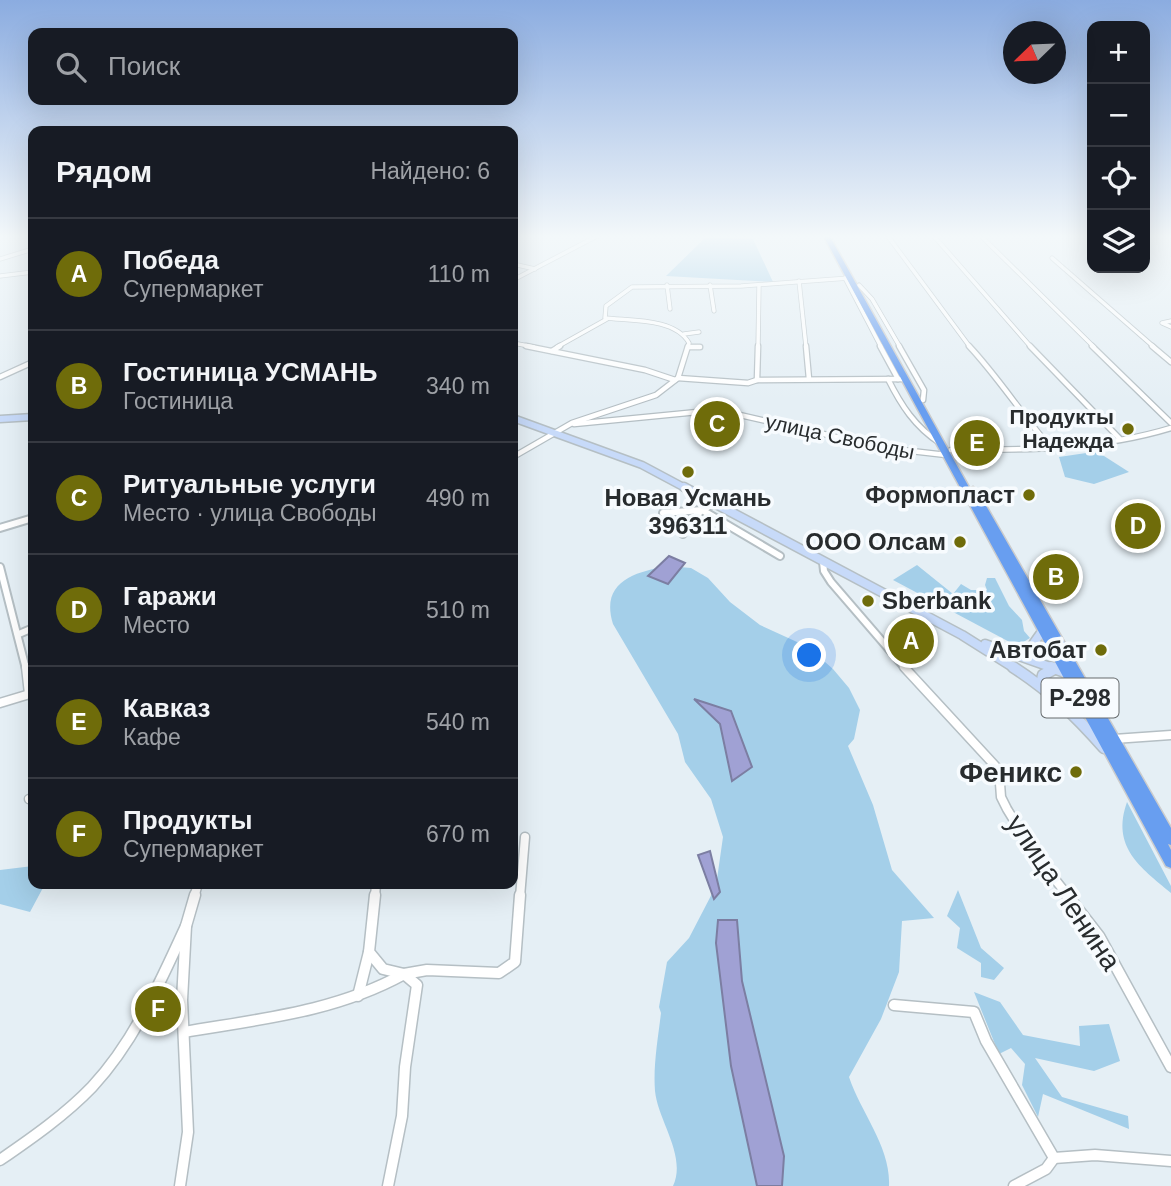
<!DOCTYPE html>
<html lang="ru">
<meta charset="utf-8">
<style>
body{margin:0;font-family:Helvetica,sans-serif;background:#20242c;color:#f1f3f6}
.controls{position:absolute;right:21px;top:21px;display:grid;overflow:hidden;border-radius:14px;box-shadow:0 7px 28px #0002}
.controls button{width:63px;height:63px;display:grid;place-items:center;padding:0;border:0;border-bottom:2px solid #363941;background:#171b24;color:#f1f3f6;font:35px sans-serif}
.compass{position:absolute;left:1003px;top:21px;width:63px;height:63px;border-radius:50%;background:#171b24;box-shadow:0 7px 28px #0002;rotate:247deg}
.you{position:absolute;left:810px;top:656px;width:24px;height:24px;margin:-18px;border:5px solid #fff;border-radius:50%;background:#1a73e8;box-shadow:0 0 0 10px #1a73e833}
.badge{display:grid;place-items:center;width:46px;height:46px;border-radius:50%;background:#6f6c0a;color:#fff;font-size:23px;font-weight:700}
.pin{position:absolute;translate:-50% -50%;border:4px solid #fff;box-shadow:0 2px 7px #0006}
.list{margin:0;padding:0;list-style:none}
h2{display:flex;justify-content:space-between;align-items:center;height:91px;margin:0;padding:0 28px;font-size:30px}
h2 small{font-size:23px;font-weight:400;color:#9ea1a6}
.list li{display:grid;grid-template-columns:46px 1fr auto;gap:21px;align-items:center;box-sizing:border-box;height:112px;padding:0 28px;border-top:2px solid #363941}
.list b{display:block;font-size:26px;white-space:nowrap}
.list p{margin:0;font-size:23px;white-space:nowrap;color:#9ea1a6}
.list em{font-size:23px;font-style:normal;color:#9ea1a6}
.icon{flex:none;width:38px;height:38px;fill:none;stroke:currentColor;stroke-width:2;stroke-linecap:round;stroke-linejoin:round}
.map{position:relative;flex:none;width:1171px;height:1186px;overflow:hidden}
.search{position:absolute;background:#171b24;box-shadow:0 7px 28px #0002;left:28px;top:28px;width:490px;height:77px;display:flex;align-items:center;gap:18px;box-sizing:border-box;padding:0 24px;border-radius:14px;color:#9ea1a6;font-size:26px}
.panel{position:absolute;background:#171b24;box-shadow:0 7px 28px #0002;left:28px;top:126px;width:490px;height:763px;border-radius:14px}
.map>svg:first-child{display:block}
</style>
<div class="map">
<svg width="1171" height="1186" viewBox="0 0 1171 1186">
<rect width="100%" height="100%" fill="#e5eff5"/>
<g fill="#a4cfe9">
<path d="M706,237l47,2 20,43 -107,-6z"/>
<path d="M1093,452l11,4 25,16 -35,12 -29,-7 -6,-20z"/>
<path d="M917,565l36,29 8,-10 10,6h16l-2,-5 2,-7h8l14,28 13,14 2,11 6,7 -13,8 -124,-66z"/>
<path d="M668,566l23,2 17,10 22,24 30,23 48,22 25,22 16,19 11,22 -6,29 -6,7 25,59 19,65 42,48 -32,3 -3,51 -18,47 -32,58c12,36 42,70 40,109h-216c14,-30 -15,-65 -18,-95 -2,-25 3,-53 6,-78l-2,-6 8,-45 22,-24 27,-52 7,-49 -12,-38 -26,-37 -7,-28 -65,-110c-13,-42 21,-52 55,-58z"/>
<path d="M1127,802l44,84v7c-31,-26 -60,-46 -44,-91z"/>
<path d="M33,866v18h12l-15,28 -30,-8v-34z"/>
<path d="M958,890l23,58 23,20 -10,12 -13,-3v-14l-24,-15 3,-20 -13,-12z"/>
<path d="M974,992l26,10 23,33 57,11 -1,-20 30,-2 11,37 -26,10 -59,-13 27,39 66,19 1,13 -86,-35 -5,23 -16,-32 3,-21 -14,-16 -12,6z"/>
</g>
<g fill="#a0a1d4" stroke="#7c7ea2" stroke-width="2">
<path d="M669,556l16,7 -17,21 -20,-8z"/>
<path d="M694,699l37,12 21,56 -20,14 -12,-57z"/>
<path d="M710,851l10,41 -6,7 -16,-44z"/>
<path d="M718,920h19l5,61 42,175 -2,30h-25l-26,-120 -15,-123z"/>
</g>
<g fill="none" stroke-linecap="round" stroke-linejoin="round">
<defs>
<g id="minor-far4">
<path d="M887,235l83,112"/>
<path d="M933,235l98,112"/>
<path d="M980,235l114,112"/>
<path d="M1052,258l102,89"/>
<path d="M0,259l33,-10"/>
<path d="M513,264l22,5"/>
<path d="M0,276l33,-4"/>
<path d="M845,278l36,69"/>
<path d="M513,280l86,-45"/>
<path d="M799,281l7,66"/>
<path d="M667,285l3,24"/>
<path d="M710,285l4,26"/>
<path d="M859,285l13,14 28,48"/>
<path d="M1171,321l-9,2 9,4"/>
<path d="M684,334l15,-2"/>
<path d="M513,343l21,4"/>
<path d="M557,347l50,-28"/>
<path d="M688,347h12"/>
<path d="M688,347l1,-4c-14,-25 -58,-22 -84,-25l1,-12 26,-19 109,-1 108,-8"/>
<path d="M758,347l1,-62"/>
</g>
<g id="minor-far3">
<path d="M526,346l119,24 30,10"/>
<path d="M806,346l3,33"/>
<path d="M880,346l18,33"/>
<path d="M899,346l25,44 -1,10"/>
<path d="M969,346c30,32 53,69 82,102"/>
<path d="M1030,346l90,93"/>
<path d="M1092,346l79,77"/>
<path d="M1152,346l19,16"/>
<path d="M688,347h12"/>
<path d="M552,351l8,-5"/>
<path d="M0,377l33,-15"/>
<path d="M678,378l70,5 9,-3 148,-1"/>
<path d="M888,379c13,26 27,48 52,64"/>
<path d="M757,380l1,-34"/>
<path d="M574,424l144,-14 167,38 61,7"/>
<path d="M951,450c74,0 148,0 220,-22"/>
<path d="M513,457l59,-34 84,-28 22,-17 10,-32"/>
</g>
<g id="minor-far2">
<path d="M715,503l-13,7 78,46"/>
<path d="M663,513l39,-3 -18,18 -1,6"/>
<path d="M0,528l33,-10"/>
<path d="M823,562l1,9 7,11 75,87"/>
<path d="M0,567l26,102"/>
<path d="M19,634l14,-6"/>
</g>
<g id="minor-far1">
<path d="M26,667l3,27"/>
<path d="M904,667l95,103 2,27 6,12 27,44 35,44"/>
<path d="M0,703l33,-10"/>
<path d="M1114,739l57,-4"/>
<path d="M29,799l4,-1"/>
<path d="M194,897l4,-13"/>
<path d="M375,897l1,-13"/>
<path d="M520,897l5,-60"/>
</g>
<g id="minor">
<path d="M375,895l-6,57 14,17 21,5 23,-4 72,3 16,-11 5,-67"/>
<path d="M1067,895l32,41 72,131"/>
<path d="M358,996l11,-44"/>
<path d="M894,1005l80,7 12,29 68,117"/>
<path d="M184,1032c76,-13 151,-20 220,-58l13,11 -12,82 -3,49 -14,70"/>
<path d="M1054,1158l41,-3 76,6"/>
<path d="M0,1160c32,-22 65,-45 92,-73 43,-46 68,-105 94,-161"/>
<path d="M180,1186l8,-54 -6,-132 4,-74 9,-31"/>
<path d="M1014,1186l32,-17 8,-11"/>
</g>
<g id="secondary-far2">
<path d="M513,418l129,47 45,24"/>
<path d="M0,419l33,-2"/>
</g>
<g id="secondary-far1">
<path d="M684,487l278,148 54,34"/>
<path d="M985,644l71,25"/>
<path d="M1010,650l21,-3 12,-17"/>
</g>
<g id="secondary">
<path d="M1013,667c37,24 62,48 91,81"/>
<path d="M1051,667l17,6"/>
<path d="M1041,685l2,-10 13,-7"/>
</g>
<path id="trunk" d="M823,235h6l141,254 3,-2 4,3 194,338v17l-3,-1 3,6v18l-5,-2z"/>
</defs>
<use href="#minor-far4" stroke="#b5bfc4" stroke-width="5"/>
<use href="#minor-far3" stroke="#b5bfc4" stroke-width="7"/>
<use href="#minor-far2" stroke="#b5bfc4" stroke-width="10"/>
<use href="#minor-far1" stroke="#b5bfc4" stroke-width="11"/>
<use href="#minor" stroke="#b5bfc4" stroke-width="13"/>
<use href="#secondary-far2" stroke="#b5bfc4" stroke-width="9"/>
<use href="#secondary-far1" stroke="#b5bfc4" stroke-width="11"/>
<use href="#secondary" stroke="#b5bfc4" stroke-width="13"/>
<use href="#trunk" stroke="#cbcccd" stroke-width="3"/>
<use href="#minor-far4" stroke="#fff" stroke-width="3.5"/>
<use href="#minor-far3" stroke="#fff" stroke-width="4.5"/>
<use href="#minor-far2" stroke="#fff" stroke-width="6"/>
<use href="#minor-far1" stroke="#fff" stroke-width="8"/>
<use href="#minor" stroke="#fff" stroke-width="10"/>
<use href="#secondary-far2" stroke="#c7daf9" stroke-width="6"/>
<use href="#secondary-far1" stroke="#c7daf9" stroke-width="8"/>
<use href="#secondary" stroke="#c7daf9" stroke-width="10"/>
<use href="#trunk" fill="#689ef0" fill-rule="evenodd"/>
</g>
<linearGradient id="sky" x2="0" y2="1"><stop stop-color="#8bace0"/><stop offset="0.59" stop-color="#f3f8fa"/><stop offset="1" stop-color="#f3f8fa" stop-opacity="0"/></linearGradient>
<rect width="1171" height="401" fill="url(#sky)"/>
<g fill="#6f6c0a" stroke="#f7fbfe" stroke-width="2.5">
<circle cx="1128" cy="429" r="7"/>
<circle cx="688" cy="472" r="7"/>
<circle cx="1029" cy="495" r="7"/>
<circle cx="960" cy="542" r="7"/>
<circle cx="868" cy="601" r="7"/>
<circle cx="1101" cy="650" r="7"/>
<circle cx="1076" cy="772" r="7"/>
</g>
<g text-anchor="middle" stroke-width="7" stroke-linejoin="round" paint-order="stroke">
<g font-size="21" font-weight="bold" fill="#282c2e" stroke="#f7fbfe" text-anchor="end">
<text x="1114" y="424">Продукты<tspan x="1114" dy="24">Надежда</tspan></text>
</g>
<g font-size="21" fill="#282c2e" stroke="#f7fbfe">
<text transform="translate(840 437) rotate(12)" y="7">улица Свободы</text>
</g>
<rect fill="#f7fbfe" stroke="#666a6c" stroke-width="2" x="1041.5" y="678.5" width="77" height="39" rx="5"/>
<g font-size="23" font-weight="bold" fill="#282c2e">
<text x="1080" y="706">Р-298</text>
</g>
<g font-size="24" font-weight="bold" fill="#282c2e" stroke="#f7fbfe" text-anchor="end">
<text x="1015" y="503">Формопласт</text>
<text x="688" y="506" text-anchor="middle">Новая Усмань<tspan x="688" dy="28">396311</tspan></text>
<text x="946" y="550">ООО Олсам</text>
<text x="882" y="609" text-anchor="start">Sberbank</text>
<text x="1087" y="658">Автобат</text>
</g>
<g font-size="28" font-weight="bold" fill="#282c2e" stroke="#f7fbfe" text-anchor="end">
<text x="1062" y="782">Феникс</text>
</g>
<g font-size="28" fill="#282c2e" stroke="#f7fbfe">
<text transform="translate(1064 892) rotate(56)" y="10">улица Ленина</text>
</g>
</g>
</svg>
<div class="controls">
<button>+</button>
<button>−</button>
<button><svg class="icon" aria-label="locate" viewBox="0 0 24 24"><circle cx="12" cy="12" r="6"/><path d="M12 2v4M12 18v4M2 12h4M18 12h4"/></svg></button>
<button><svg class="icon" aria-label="layers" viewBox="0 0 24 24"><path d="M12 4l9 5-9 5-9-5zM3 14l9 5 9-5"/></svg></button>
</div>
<svg class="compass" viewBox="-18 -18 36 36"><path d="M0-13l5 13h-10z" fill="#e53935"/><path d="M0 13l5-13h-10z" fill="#9ea1a6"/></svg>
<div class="you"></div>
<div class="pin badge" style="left:911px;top:641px">A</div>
<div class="pin badge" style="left:1056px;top:577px">B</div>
<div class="pin badge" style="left:717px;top:424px">C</div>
<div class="pin badge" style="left:1138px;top:526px">D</div>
<div class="pin badge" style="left:977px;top:443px">E</div>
<div class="pin badge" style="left:158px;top:1009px">F</div>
<div class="search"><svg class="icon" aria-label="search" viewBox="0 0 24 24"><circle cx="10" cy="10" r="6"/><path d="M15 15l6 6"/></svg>Поиск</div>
<section class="panel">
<h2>Рядом<small>Найдено: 6</small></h2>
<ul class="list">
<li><span class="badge">A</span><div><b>Победа</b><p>Супермаркет</p></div><em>110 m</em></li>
<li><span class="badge">B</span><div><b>Гостиница УСМАНЬ</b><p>Гостиница</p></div><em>340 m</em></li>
<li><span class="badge">C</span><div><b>Ритуальные услуги</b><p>Место · улица Свободы</p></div><em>490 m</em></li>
<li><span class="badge">D</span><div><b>Гаражи</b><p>Место</p></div><em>510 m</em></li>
<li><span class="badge">E</span><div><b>Кавказ</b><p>Кафе</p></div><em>540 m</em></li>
<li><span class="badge">F</span><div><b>Продукты</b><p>Супермаркет</p></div><em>670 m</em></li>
</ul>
</section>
</div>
